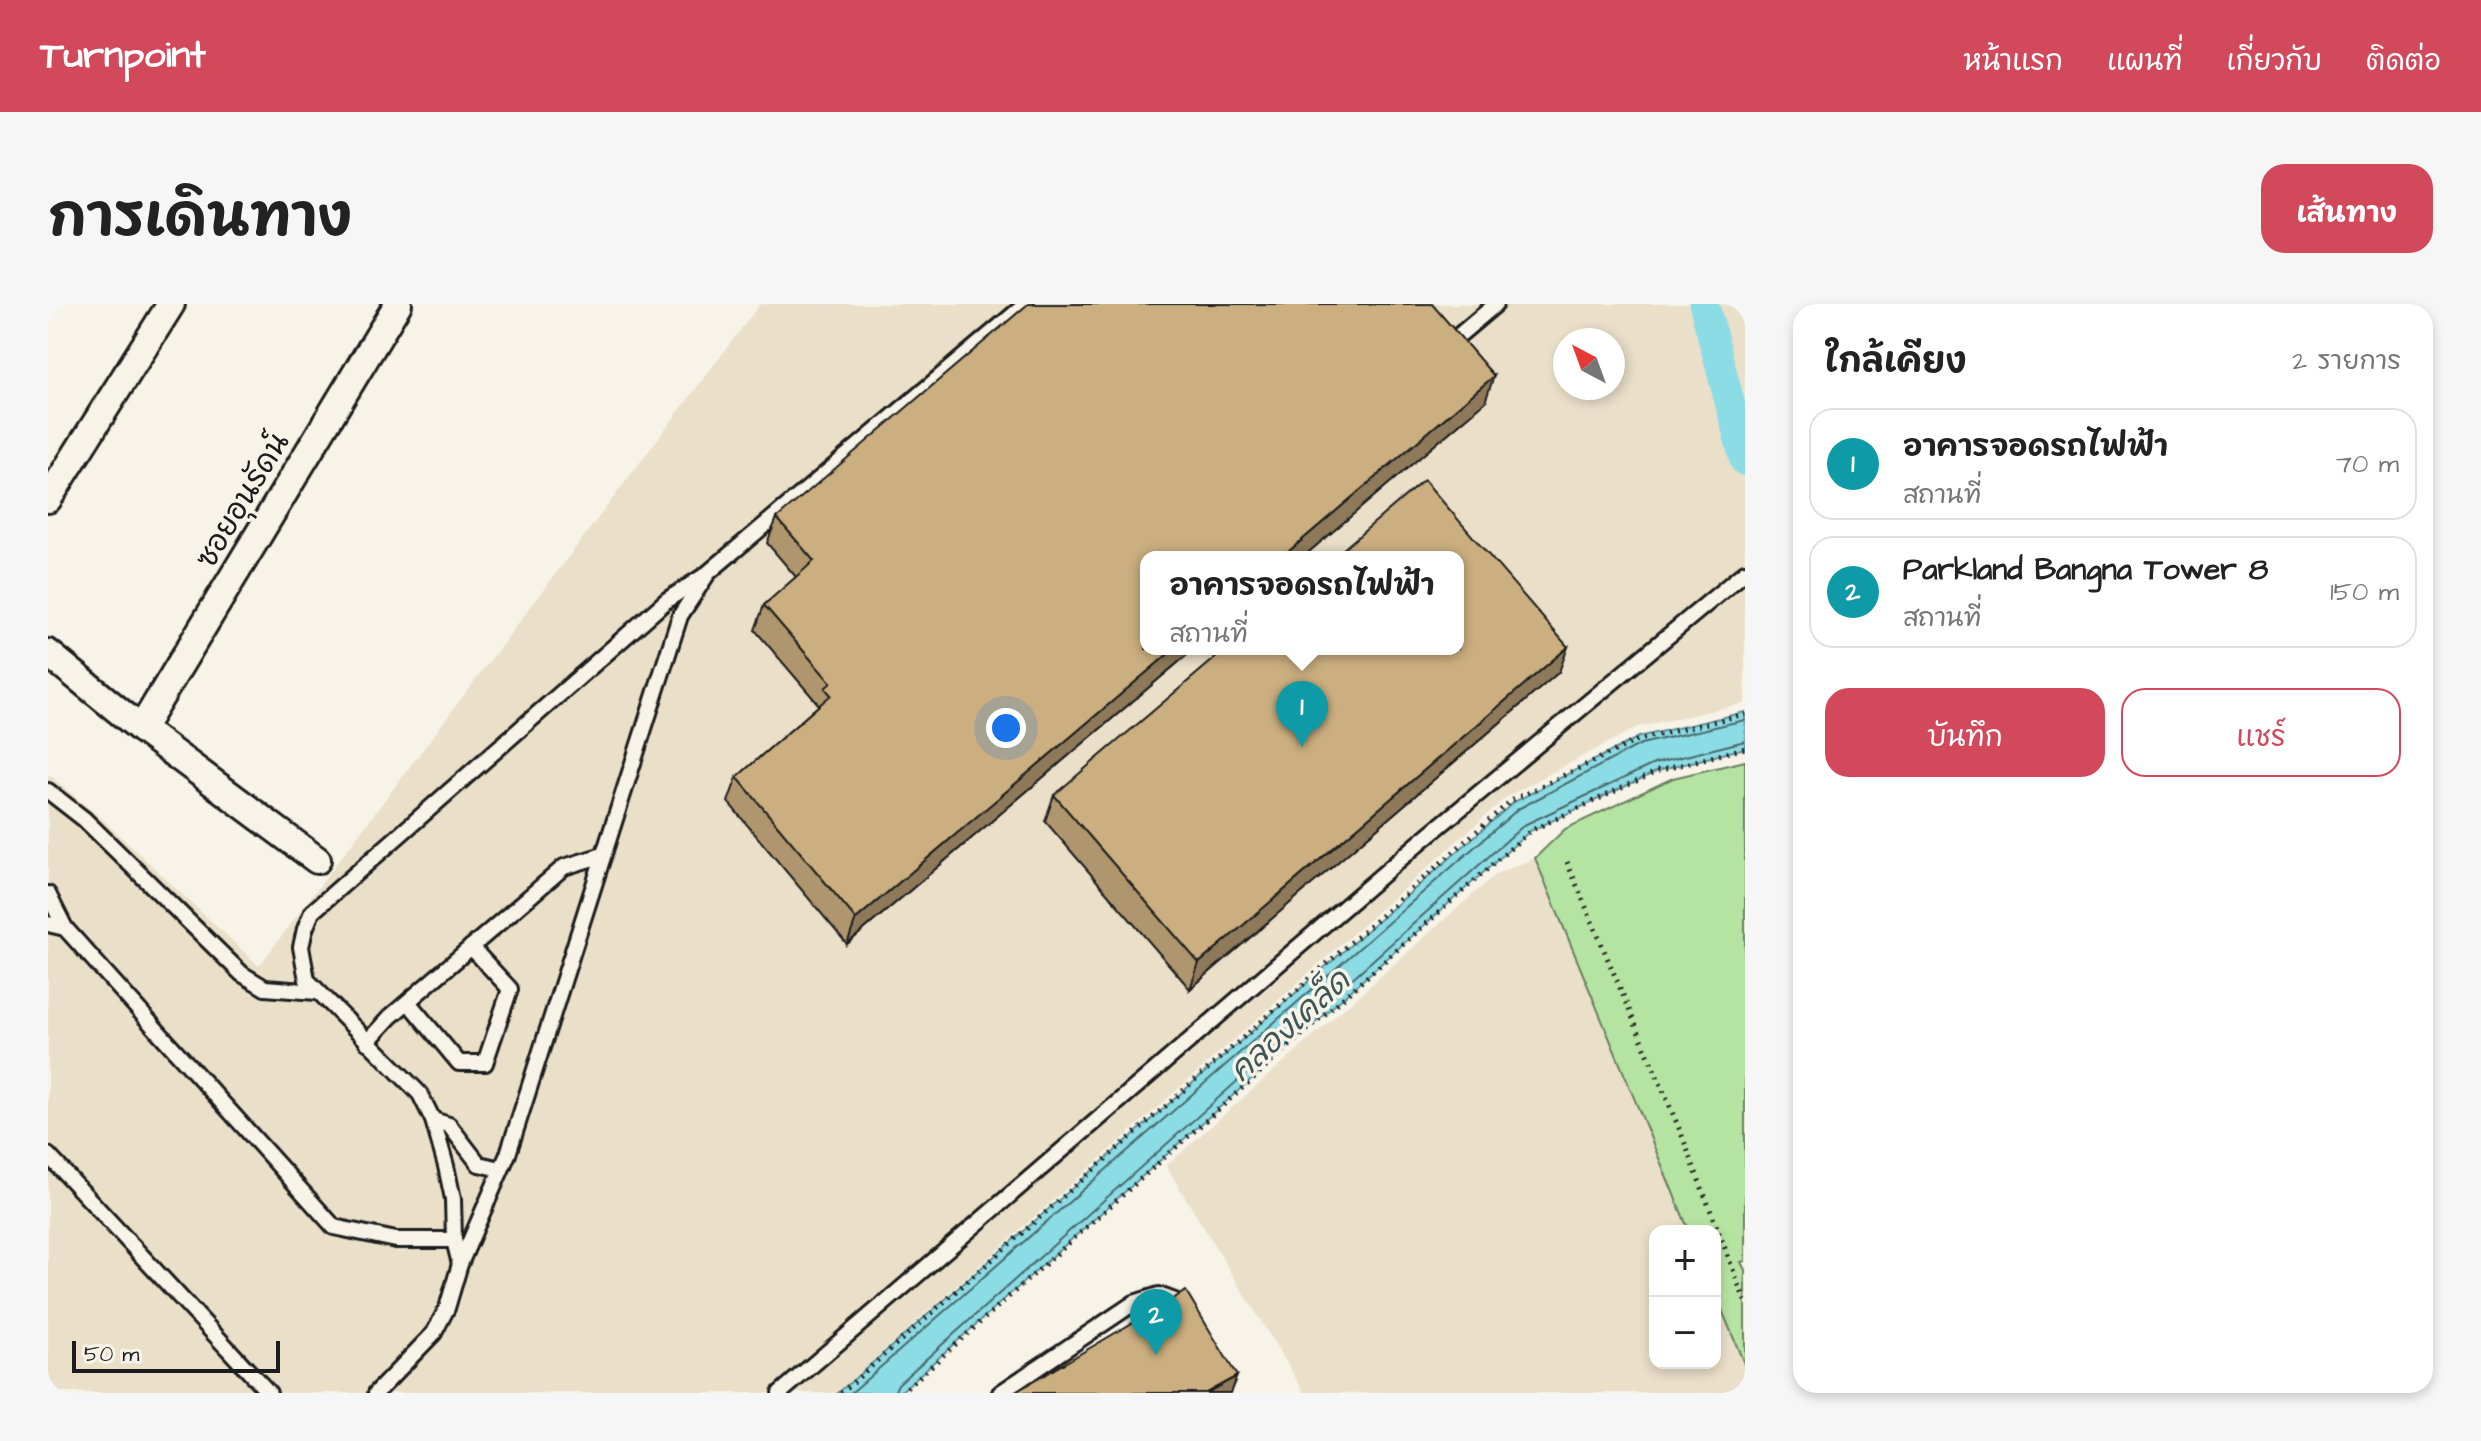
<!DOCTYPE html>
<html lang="th">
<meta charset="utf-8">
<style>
body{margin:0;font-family:"Architects Daughter","Playpen Sans Thai",sans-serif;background:#f6f6f6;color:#222}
.controls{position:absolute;right:24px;bottom:24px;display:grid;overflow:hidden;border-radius:16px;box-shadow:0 4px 12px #0003}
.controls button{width:72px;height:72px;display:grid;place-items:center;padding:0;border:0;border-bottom:2px solid #e0e0e0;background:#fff;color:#222;font:40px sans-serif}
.compass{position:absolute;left:1505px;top:24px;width:72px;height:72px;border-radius:50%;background:#fff;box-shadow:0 4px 12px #0003;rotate:319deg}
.scale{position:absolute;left:24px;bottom:20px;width:208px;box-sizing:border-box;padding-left:8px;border:4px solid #1c1c1c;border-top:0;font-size:22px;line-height:28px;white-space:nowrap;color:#1c1c1c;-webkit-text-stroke:6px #f7f3e8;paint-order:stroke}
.you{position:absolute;left:958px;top:424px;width:28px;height:28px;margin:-20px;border:6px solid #fff;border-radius:50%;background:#1a73e8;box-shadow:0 0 0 12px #1a73e833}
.badge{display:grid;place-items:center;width:52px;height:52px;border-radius:50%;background:#d1495b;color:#fff;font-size:26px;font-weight:700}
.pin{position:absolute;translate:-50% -66px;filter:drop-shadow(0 2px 4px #0008)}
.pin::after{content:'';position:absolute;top:42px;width:28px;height:24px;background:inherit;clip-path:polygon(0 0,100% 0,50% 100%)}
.popup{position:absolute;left:1092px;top:247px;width:324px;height:104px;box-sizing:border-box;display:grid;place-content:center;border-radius:16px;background:#fff;filter:drop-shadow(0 2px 6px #0005);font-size:26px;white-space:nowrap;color:#767676}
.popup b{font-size:30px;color:#222}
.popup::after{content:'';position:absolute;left:50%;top:100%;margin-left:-16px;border:16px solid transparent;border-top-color:#fff}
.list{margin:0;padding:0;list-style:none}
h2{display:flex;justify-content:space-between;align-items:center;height:104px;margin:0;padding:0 32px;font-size:34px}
h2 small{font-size:26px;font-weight:400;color:#767676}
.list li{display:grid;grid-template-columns:52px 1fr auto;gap:24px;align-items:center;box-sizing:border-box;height:112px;margin:0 16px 16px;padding:0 16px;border:2px solid #e0e0e0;border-radius:24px}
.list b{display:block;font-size:30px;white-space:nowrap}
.list p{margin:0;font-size:26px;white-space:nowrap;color:#767676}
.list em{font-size:26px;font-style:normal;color:#767676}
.actions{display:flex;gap:16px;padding:24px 32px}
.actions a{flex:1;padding:18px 0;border:2px solid #d1495b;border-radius:24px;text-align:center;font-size:28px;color:#d1495b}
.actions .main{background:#d1495b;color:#fff}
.map{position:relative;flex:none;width:1697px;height:1089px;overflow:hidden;border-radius:24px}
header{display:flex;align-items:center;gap:48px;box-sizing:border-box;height:112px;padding:0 40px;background:#d1495b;color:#fff}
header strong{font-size:38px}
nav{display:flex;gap:44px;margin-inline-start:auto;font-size:28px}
.intro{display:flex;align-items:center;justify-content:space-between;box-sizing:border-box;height:192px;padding:0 48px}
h1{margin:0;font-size:56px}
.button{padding:20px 36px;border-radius:24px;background:#d1495b;color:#fff;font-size:28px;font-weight:700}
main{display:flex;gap:48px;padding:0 48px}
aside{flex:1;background:#fff;border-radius:24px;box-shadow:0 4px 12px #0003}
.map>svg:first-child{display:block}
</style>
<header>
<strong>Turnpoint</strong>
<nav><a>หน้าแรก</a><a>แผนที่</a><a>เกี่ยวกับ</a><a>ติดต่อ</a></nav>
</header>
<div class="intro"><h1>การเดินทาง</h1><a class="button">เส้นทาง</a></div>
<main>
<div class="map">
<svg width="1697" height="1089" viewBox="0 0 1697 1089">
<rect width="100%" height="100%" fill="#f7f3e8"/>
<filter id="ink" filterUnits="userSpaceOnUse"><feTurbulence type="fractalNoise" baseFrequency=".0125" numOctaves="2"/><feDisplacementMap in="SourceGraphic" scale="16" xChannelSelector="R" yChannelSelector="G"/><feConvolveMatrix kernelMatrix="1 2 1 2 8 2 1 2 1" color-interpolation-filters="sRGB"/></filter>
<g filter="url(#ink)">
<g fill="#eadfc9" fill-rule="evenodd">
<path d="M712,0h985v399l-107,24 -130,69 -672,597h-788v-619l55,46 156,146zM1517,36h48v48h-48zM1098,253h312v92h-312z"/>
<path d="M1487,554l154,373h-34v132h60v-70l30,73v27h-440l-139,-227 330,-292z"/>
</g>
<path fill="#b5e3a2" stroke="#68805f" stroke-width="2" d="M1697,457v500l-4,1 4,8v96l-30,-73v-62h-26l-154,-373 30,-29 108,-51z"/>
<path fill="#8bdce5" stroke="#5f8f95" stroke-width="2" d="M1697,408v36l-87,23 -128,60 -631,562h-61l676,-591 125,-65z"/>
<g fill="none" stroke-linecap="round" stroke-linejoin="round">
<g stroke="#48696c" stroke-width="2">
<path d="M803,1089l667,-584 123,-65 104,-24"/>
<path d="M846,1089l4,-9 626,-559 130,-61 91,-23"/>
</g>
<path stroke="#8bdce5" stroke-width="30" d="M1656,0l41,157"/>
<defs>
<g id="service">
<path d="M1396,44l52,-44"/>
<path d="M0,487l36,28 158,155 23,14 52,4"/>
<path d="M0,590l17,34"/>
<path d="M0,620l17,4 269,299 62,13h58"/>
<path d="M360,698l51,61h26l25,-74 -39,-42"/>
<path d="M319,738l23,-25 174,-150 39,-12"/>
<path d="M385,816l16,5 30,39 22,5"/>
<path d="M0,851l221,238"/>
<path d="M412,960l-6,-24 -1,-41 -7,-33 -13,-46 -13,-26 -113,-114 -6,-33 4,-18 7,-17 355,-312 37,-24"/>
<path d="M328,1089l58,-60 13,-25 13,-44 48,-110 172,-538 28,-43 318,-269"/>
<path d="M732,1089l639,-550 326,-271"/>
<path d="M952,1089l134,-90 25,-8 16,6 8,12"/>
</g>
<g id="minor">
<path d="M0,195l123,-195"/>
<path d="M0,349l93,76 176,131"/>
<path d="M93,425l257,-425"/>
</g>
</defs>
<use href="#service" stroke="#1c1c1c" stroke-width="20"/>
<use href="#minor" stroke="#1c1c1c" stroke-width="32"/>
<g stroke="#1c1c1c" stroke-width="5" stroke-dasharray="2 6" stroke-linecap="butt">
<path d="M1519,558l114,271 64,168"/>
<path d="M793,1089l671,-593 126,-60 107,-26"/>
<path d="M853,1089l629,-562 128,-60 87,-23"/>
</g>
<use href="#service" stroke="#f7f3e8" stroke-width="14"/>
<use href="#minor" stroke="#f7f3e8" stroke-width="26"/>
</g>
<g fill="#af966e" stroke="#1c1c1c" stroke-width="2">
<path d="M1437,98l-638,542 -119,-142 9,-25 82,-72 -64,-75 9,-25 32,-28 -29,-34 10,-25z"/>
<path d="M1511,368l-369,317 -145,-168 9,-26z"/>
</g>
<g fill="#8e7a5a" stroke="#1c1c1c" stroke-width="2">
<path d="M1446,72l-9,26 -182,155h-21z"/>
<path d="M1520,343l-9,25 -369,317 9,-26z"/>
<path d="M1126,345h20l-347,295 9,-25z"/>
<path d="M1189,1072l-7,17h-24z"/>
</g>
<g fill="#cbaf80" stroke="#1c1c1c" stroke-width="2">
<path d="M980,0h404l62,72 -212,181h-136v92h28l-318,270 -119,-142 94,-82 -6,-7 6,-5 -67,-78 50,-44 -37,-43z"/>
<path d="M1376,176l144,167 -369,316 -145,-168 172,-146h232v-92h-124z"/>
<path d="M1138,987l51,85 -31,17h-192z"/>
</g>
</g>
<g text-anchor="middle" stroke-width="7" stroke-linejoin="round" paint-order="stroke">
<g font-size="30" fill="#1c1c1c" stroke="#f7f3e8">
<text transform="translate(194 196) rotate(-59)" y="10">ซอยอุนรัดน์</text>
</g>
<g font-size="32" font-style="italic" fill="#3d5658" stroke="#f7f3e8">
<text transform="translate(1241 721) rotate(-42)" y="11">คลองเคล็ด</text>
</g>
</g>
</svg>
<div class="controls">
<button>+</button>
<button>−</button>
</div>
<svg class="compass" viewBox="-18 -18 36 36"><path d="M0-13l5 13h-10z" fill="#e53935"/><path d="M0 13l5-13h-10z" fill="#767676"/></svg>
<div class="scale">50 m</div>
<div class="you"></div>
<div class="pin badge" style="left:1254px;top:443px;background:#0f9aa8">1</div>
<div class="popup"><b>อาคารจอดรถไฟฟ้า</b>สถานที่</div>
<div class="pin badge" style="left:1108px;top:1051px;background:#0f9aa8">2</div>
</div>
<aside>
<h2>ใกล้เคียง<small>2 รายการ</small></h2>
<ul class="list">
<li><span class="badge" style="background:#0f9aa8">1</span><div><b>อาคารจอดรถไฟฟ้า</b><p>สถานที่</p></div><em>70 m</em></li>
<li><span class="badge" style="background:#0f9aa8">2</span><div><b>Parkland Bangna Tower 8</b><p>สถานที่</p></div><em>150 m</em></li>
</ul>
<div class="actions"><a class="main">บันทึก</a><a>แชร์</a></div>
</aside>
</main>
